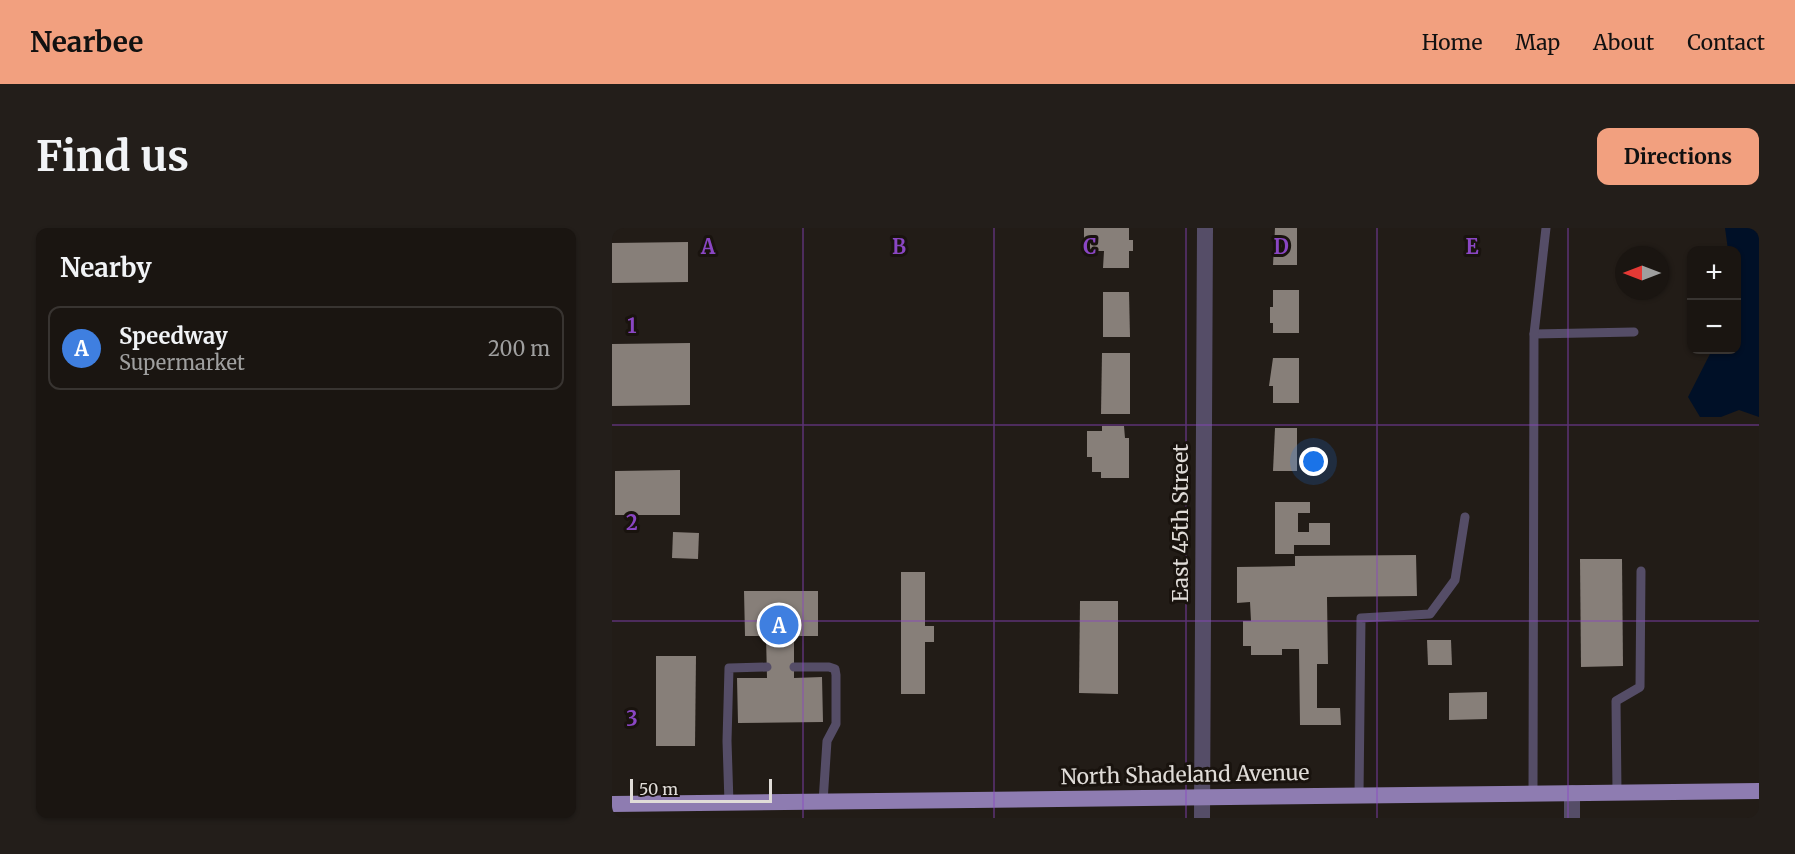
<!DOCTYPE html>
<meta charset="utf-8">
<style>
body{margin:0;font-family:Merriweather,serif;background:#231e1a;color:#f1f3f6}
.controls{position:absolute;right:18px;top:18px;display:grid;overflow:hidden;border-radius:12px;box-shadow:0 2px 4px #0004}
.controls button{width:54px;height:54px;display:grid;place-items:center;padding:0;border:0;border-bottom:2px solid #383431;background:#1a1511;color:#f1f3f6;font:30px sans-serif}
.compass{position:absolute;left:1003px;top:18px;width:54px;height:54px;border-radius:50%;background:#1a1511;box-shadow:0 2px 4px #0004;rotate:270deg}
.scale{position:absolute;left:18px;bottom:15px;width:142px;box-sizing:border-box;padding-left:6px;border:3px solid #e0dcd8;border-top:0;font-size:16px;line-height:21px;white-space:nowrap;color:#e0dcd8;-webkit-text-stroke:4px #19130e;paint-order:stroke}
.you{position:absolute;left:702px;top:234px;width:21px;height:21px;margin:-15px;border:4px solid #fff;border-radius:50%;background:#1a73e8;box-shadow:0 0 0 9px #1a73e833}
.badge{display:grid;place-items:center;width:39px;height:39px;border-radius:50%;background:#f2a07f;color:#fff;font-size:20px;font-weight:700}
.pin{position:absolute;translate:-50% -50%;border:3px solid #fff;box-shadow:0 2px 6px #0006}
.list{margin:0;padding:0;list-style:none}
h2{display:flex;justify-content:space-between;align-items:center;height:78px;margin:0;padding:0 24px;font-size:26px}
h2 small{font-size:20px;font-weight:400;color:#9f9f9f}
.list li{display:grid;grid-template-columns:39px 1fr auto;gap:18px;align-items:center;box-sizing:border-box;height:84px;margin:0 12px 12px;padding:0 12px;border:2px solid #383431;border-radius:12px}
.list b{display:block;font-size:22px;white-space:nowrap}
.list p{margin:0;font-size:20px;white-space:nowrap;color:#9f9f9f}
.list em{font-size:20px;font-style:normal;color:#9f9f9f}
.map{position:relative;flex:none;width:1147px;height:590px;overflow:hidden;border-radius:12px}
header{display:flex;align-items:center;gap:36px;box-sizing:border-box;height:84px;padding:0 30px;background:#f2a07f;color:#111}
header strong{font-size:28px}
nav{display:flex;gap:33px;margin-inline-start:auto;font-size:21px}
.intro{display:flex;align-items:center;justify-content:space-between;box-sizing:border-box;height:144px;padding:0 36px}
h1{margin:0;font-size:42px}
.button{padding:15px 27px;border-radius:12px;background:#f2a07f;color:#111;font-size:21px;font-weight:700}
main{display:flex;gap:36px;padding:0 36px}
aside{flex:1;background:#1a1511;border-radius:12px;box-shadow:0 2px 4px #0004}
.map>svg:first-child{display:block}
</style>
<header>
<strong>Nearbee</strong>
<nav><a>Home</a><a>Map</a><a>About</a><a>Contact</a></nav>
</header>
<div class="intro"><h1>Find us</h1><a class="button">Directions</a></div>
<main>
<aside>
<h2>Nearby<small></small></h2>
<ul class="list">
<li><span class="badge" style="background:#3f7fe0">A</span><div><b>Speedway</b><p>Supermarket</p></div><em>200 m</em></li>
</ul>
</aside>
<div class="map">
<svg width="1147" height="590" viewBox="0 0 1147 590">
<rect width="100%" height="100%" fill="#221c17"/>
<path fill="#001027" d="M1113,0h34v189l-20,-7 -18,7h-21l-12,-20 24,-47h24v-100h-8z"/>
<g fill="#877f79">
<path d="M472,0h45v12h4v11h-4v17h-26l1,-17h-14v-8h-6z"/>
<path d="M663,0h22v37h-24z"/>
<path d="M76,14v40l-76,1v-40z"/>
<path d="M661,62h26v43h-26v-10h-3v-16h3z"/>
<path d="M491,64h26l1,45h-27z"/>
<path d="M78,115v62l-78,1v-62z"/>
<path d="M490,125h28v61h-29z"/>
<path d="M661,130h26v45h-26v-17h-4z"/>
<path d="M490,198h22l1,12h4v40h-28v-6h-9v-15h-5v-26h15z"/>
<path d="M663,200h22v43h-24z"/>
<path d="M68,242v45h-65v-44z"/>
<path d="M663,274h35v11h-12v19h11v-9h21v22h-36v9h-19z"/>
<path d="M61,304l26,1 -1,26 -26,-1z"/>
<path d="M804,327l1,41 -90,1 1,67h-11v44h23l1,17h-41l-1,-76h-17v6h-31v-9h-8v-25h8l-1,-19 -13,1v-36l58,-1v-10z"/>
<path d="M968,331h42l1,107 -42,1z"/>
<path d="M289,344h24v54h9v16h-9v52h-24z"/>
<path d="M132,363h74v45h-24v42l28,-1 1,45 -85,1 -1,-45h30l-1,-42h-21z"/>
<path d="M468,373h38v93l-39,-1z"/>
<path d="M815,412h24l1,25h-24z"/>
<path d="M44,428h40l-1,90h-39z"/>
<path d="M875,464v27l-38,1v-27z"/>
</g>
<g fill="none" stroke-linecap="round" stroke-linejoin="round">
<g stroke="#554d67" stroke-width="9">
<path d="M922,106l100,-2"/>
<path d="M182,439h35l6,2 1,6v49l-9,17 -4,61"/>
<path d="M1005,564l-1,-91 24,-14 1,-116"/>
<path d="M921,565l1,-459 12,-106"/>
<path d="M747,567l2,-177 69,-4 25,-34 10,-63"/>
<path d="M117,575l-2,-62 2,-73 38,-1"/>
</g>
<g stroke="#554d67" stroke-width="16">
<path d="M960,565v25"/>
<path d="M590,590l3,-590"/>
</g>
<path stroke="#8e7cb1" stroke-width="16" d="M0,576l1147,-13"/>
</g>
<path fill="none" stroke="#8a46c3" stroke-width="1.5" stroke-opacity="0.55" d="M191,0v590M382,0v590M574,0v590M765,0v590M956,0v590M0,197h1147M0,393h1147"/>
<g text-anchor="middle" stroke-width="6" stroke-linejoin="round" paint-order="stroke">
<g font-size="21" fill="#e0dcd8" stroke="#19130e">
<text transform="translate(569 295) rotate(-90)" y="7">East 45th Street</text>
<text transform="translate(573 547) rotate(-1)" y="7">North Shadeland Avenue</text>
</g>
</g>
<g font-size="20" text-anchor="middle" font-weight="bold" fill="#8a46c3" stroke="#19130e" stroke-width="6" stroke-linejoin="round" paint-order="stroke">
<text x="96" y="26">A</text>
<text x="287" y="26">B</text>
<text x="478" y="26">C</text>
<text x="669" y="26">D</text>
<text x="860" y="26">E</text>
<text x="20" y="105">1</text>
<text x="20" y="302">2</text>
<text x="20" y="498">3</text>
</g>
</svg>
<div class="controls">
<button>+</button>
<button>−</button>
</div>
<svg class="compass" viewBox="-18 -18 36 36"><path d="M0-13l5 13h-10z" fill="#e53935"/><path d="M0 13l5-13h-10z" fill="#9f9f9f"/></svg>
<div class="scale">50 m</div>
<div class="you"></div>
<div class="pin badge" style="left:167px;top:397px;background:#3f7fe0">A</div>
</div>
</main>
